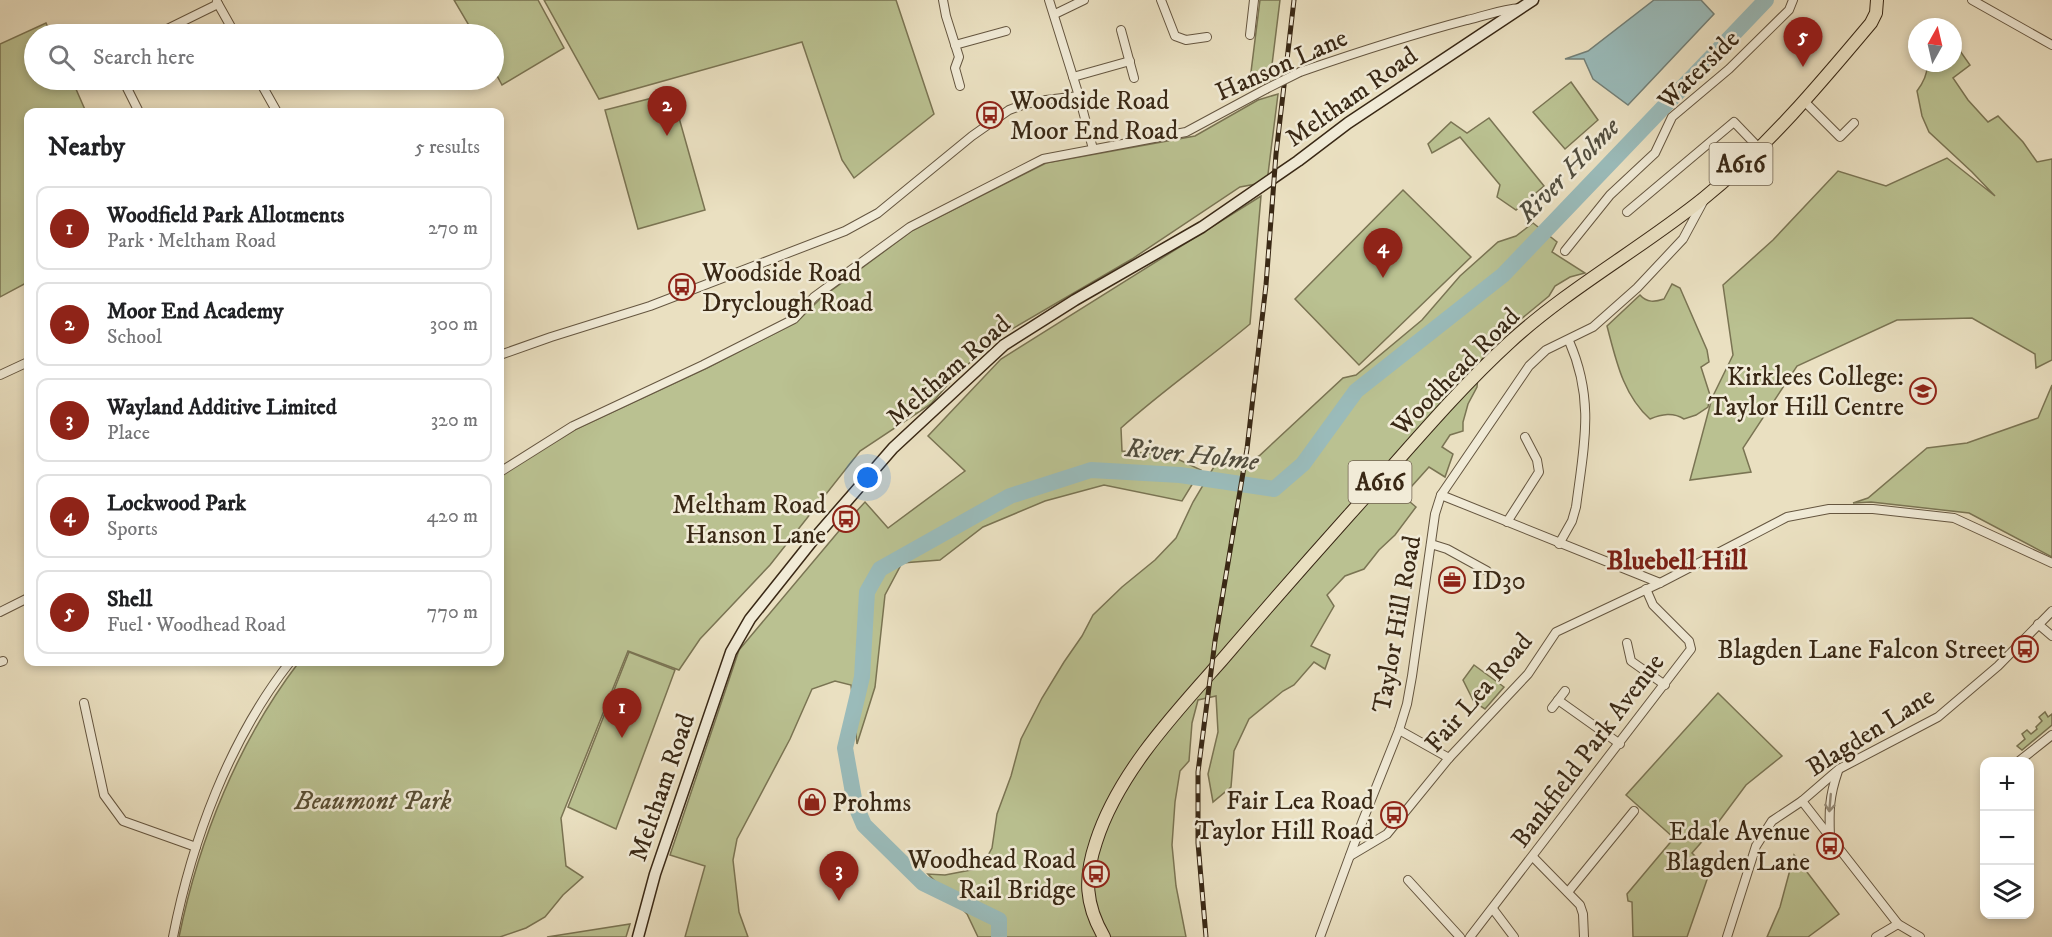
<!DOCTYPE html>
<meta charset="utf-8">
<style>
body{margin:0;font-family:"IM FELL DW Pica",serif;background:#f6f6f6;color:#202124}
.controls{position:absolute;right:18px;bottom:18px;display:grid;overflow:hidden;border-radius:12px;box-shadow:0 3px 9px #0003}
.controls button{width:54px;height:54px;display:grid;place-items:center;padding:0;border:0;border-bottom:2px solid #e0e0e0;background:#fff;color:#202124;font:30px sans-serif}
.compass{position:absolute;left:1908px;top:18px;width:54px;height:54px;border-radius:50%;background:#fff;box-shadow:0 3px 9px #0003;rotate:8deg}
.you{position:absolute;left:868px;top:478px;width:21px;height:21px;margin:-15px;border:4px solid #fff;border-radius:50%;background:#1a73e8;box-shadow:0 0 0 9px #1a73e833}
.badge{display:grid;place-items:center;width:39px;height:39px;border-radius:50%;background:#8f2418;color:#fff;font-size:20px;font-weight:700}
.pin{position:absolute;translate:-50% -50px;filter:drop-shadow(0 2px 3px #0008)}
.pin::after{content:'';position:absolute;top:32px;width:21px;height:18px;background:inherit;clip-path:polygon(0 0,100% 0,50% 100%)}
.list{margin:0;padding:0;list-style:none}
h2{display:flex;justify-content:space-between;align-items:center;height:78px;margin:0;padding:0 24px;font-size:26px}
h2 small{font-size:20px;font-weight:400;color:#757577}
.list li{display:grid;grid-template-columns:39px 1fr auto;gap:18px;align-items:center;box-sizing:border-box;height:84px;margin:0 12px 12px;padding:0 12px;border:2px solid #e0e0e0;border-radius:12px}
.list b{display:block;font-size:22px;white-space:nowrap}
.list p{margin:0;font-size:20px;white-space:nowrap;color:#757577}
.list em{font-size:20px;font-style:normal;color:#757577}
.icon{flex:none;width:33px;height:33px;fill:none;stroke:currentColor;stroke-width:2;stroke-linecap:round;stroke-linejoin:round}
.map{position:relative;flex:none;width:2052px;height:937px;overflow:hidden}
.search{position:absolute;background:#fff;box-shadow:0 3px 9px #0003;left:24px;top:24px;width:480px;height:66px;display:flex;align-items:center;gap:15px;box-sizing:border-box;padding:0 21px;border-radius:33px;color:#757577;font-size:22px}
.panel{position:absolute;background:#fff;box-shadow:0 3px 9px #0003;left:24px;top:108px;width:480px;height:558px;border-radius:12px}
.map>svg:first-child{display:block}
</style>
<div class="map">
<svg width="2052" height="937" viewBox="0 0 2052 937">
<rect width="100%" height="100%" fill="#eae0c1"/>
<filter id="stains"><feTurbulence type="fractalNoise" baseFrequency=".00333" numOctaves="4"/><feColorMatrix values="0 0 0 0 .2 0 0 0 0 .09 0 0 0 0 .02 0 0 0 .5 -.17"/></filter>
<radialGradient id="worn" r=".72"><stop offset=".6" stop-color="#630" stop-opacity="0"/><stop offset="1" stop-color="#630" stop-opacity=".3"/></radialGradient>
<g fill="#bac191" stroke="#7a7453" stroke-width="1.5">
<path d="M454,0h84l26,48 -62,37 -8,-15v-36h-20z"/>
<path d="M544,0h352l38,114 -80,64 -12,-18 -40,-118 -203,57z"/>
<path d="M1260,0h20l-10,81 -21,7z"/>
<path d="M46,23l5,11h-17v46h38l14,32h-58v170l-28,15v-253z"/>
<path d="M1953,41l17,24 -17,13 15,22 20,22 10,-6 25,26 14,20 15,-3v201l-16,8 -1,-14 -63,-36 -75,2 -100,46 -54,82 8,24 -61,8 22,-82 21,-43 -10,-70 50,-45 65,-69 48,15 61,-28 48,38 -23,-24 -43,-40 -7,-16 -5,-25c6,-8 11,-18 10,-28h26z"/>
<path d="M1571,82l27,38 -33,29 -32,-37z"/>
<path d="M672,93l33,117 -67,19 -33,-119z"/>
<path d="M1278,94l-11,88 -27,5 -108,72 -132,77 -43,38 -26,30 -71,47 -90,114 -70,74 -21,31 -51,-19 -67,167 5,48 17,11 -20,18 -18,22 -19,11 -26,9h-321c20,-98 59,-195 120,-275h201v-187l76,-46 131,-61 90,-46 23,-23 93,-69 133,-67 149,-27 63,-36z"/>
<path d="M1489,118l55,68 -28,24 -19,-13 3,-12 -40,-48 -28,16 -4,-9 23,-22 16,11z"/>
<path d="M1403,190l68,67 -112,108 -64,-66z"/>
<path d="M1261,196l-11,128c-43,36 -88,67 -129,104l1,23 47,4 32,15 -19,31 -78,-16 -59,16 -62,26 -43,33 -38,3 -17,32 -10,92 -18,57 -6,-59 -16,-4 -23,8 -22,50 -53,100 -4,21 6,52 9,25h-63l20,-71 -35,-11 69,-205 105,-125 21,-23 23,26 77,-57 -37,-35 73,-77z"/>
<path d="M1533,223l24,19 -5,10 33,21 -15,4 -15,9 -6,10 -46,38 -24,29 -2,24 -9,17 -5,18v9l-13,4 -8,12 11,7 -8,23 -16,-10 -26,29 13,11 -21,28 -16,15 -15,19 -19,7 -18,19 7,11 -23,40 19,9 -5,14 -11,-7 -20,23 -11,6 -34,28 -15,32 -3,36 -18,15 -5,-28 10,-42 -2,-36 -18,4 -6,23 -3,38 -9,10 -5,31 -3,43 4,41 10,51h-208l-11,-23 -39,-40 17,1 36,-7 11,-20 5,-34 14,-38 10,-37 21,-41 22,-36 18,-26 11,-21 29,-28 33,-27 21,-22 17,-36 22,-37 33,-4 11,-5 84,-78 13,-3 66,-55 38,-44 38,-34 18,-6z"/>
<path d="M1672,284l8,4 27,62 2,12 -8,5 9,28 -2,12 -12,8 -12,4c-11,-7 -22,-5 -34,0 -27,-24 -34,-59 -43,-93l33,-31c7,8 15,7 24,4z"/>
<path d="M2052,385v172l-83,-44 -98,-11 -18,1 15,-5 59,-50 40,-5 71,-25z"/>
<path d="M629,652l46,18 -59,159 -48,-22z"/>
<path d="M1474,665l30,22 -19,22 -11,-7 -11,-22z"/>
<path d="M1718,693l64,63 -36,29 -32,43 -22,25 18,18 -23,66h-54l-1,-35 -4,-1 -1,-7 47,-56 -48,-43z"/>
<path d="M2045,712l3,5 4,-3v11l-30,25 -5,-4 8,-7 -3,-5 5,-4 4,4 6,-5 -1,-2 6,-6 -3,-4z"/>
<path d="M1794,855l45,59 -31,23h-41l13,-30z"/>
<path d="M630,924l-4,13h-79z"/>
</g>
<path fill="#9abbba" stroke="#738078" stroke-width="1.5" d="M1654,0h47l13,14 -86,91 -35,-26 -9,-20h-19l23,-8z"/>
<g fill="none" stroke-linecap="round" stroke-linejoin="round">
<path stroke="#9abbba" stroke-width="16" d="M999,937v-17l-76,-37 -59,-58 -9,-21 -10,-56 17,-71 5,-85 13,-23 130,-73 81,-26 89,5 94,14 29,-25 53,-73 147,-116 263,-275"/>
<defs>
<g id="minor">
<path d="M943,0l3,16 13,41 -4,11 5,18"/>
<path d="M1049,0l30,96 14,53"/>
<path d="M1161,0l14,36 11,4 21,-3"/>
<path d="M1972,0l80,45"/>
<path d="M217,2l18,32"/>
<path d="M1055,14l29,-14"/>
<path d="M1121,30l13,48"/>
<path d="M157,34l61,-30"/>
<path d="M1250,35l4,-35"/>
<path d="M955,45l51,-14"/>
<path d="M1300,72c55,-19 110,-37 167,-52 18,-4 35,-11 53,-12"/>
<path d="M1073,77l57,-16"/>
<path d="M123,80l16,32"/>
<path d="M259,80l18,32"/>
<path d="M1804,101l36,36 14,-14"/>
<path d="M1627,212l107,-90 25,26"/>
<path d="M1565,251l45,-56 45,-42 17,-36 57,-48 60,-59 4,-10"/>
<path d="M500,355l51,-18 99,-31 195,-75 33,-18 94,-77 37,-26 16,-6 21,-4 33,-4"/>
<path d="M0,375l28,-13"/>
<path d="M500,472l73,-46 130,-61 91,-46 20,-22 96,-70 133,-68 143,-27 80,-43"/>
<path d="M1441,495l219,88"/>
<path d="M1507,522l32,-50 -2,-12 -12,-23"/>
<path d="M1431,544l16,5 40,22"/>
<path d="M1559,544l13,-23 4,-14c8,-62 19,-107 -7,-166"/>
<path d="M0,612l28,-14"/>
<path d="M2038,624l14,12"/>
<path d="M1627,643l4,18 34,24"/>
<path d="M0,662l3,-1"/>
<path d="M1558,700l62,44"/>
<path d="M84,703l20,92 19,26 73,26"/>
<path d="M1552,708l13,-17"/>
<path d="M1399,730l50,28"/>
<path d="M2018,762l34,-27"/>
<path d="M1802,801l96,123 22,13"/>
<path d="M1830,838c-1,-27 -1,-41 8,-67"/>
<path d="M1350,856l37,-22 62,-76 79,-84 28,-42 104,-49 127,-66 42,-8h44l81,9 98,45"/>
<path d="M1533,857l47,48 3,9 1,23"/>
<path d="M1408,880l52,57"/>
<path d="M1568,892l66,-81"/>
<path d="M1493,909l21,28"/>
<path d="M173,937c19,-97 56,-197 117,-275"/>
<path d="M1320,937l43,-117 36,-90 8,-26 5,-28 23,-162 6,-19 88,-129 17,-16 47,-23 44,-39 46,-49 21,-39"/>
<path d="M1470,937l221,-288 -2,-8 -36,-36 -7,-16"/>
<path d="M1727,937l29,-91 16,-25 30,-20 37,-32 99,-52 60,-51 54,-55"/>
<path d="M1876,937l22,-13"/>
</g>
<path id="secondary" d="M638,937l17,-63 76,-222 19,-33 63,-79 80,-92 111,-103 71,-45 127,-73 96,-66 50,-38 185,-123"/>
<path id="primary" d="M1104,937c-19,-33 -20,-59 -8,-95 22,-69 79,-129 126,-182 42,-49 84,-97 127,-145 52,-57 104,-121 161,-173 59,-54 132,-94 194,-144 63,-51 115,-113 167,-175l5,-10 1,-13"/>
</defs>
<use href="#minor" stroke="#655640" stroke-width="10"/>
<use href="#secondary" stroke="#392815" stroke-width="13"/>
<use href="#primary" stroke="#392815" stroke-width="14"/>
<use href="#minor" stroke="#f1ebd7" stroke-width="8"/>
<use href="#secondary" stroke="#f1ebd7" stroke-width="10"/>
<use href="#primary" stroke="#eae0c1" stroke-width="12"/>
<defs>
<path id="rail" d="M1206,937l-8,-94v-71l17,-131 32,-192 19,-164 10,-131 18,-154"/>
</defs>
<use href="#rail" stroke="#392815" stroke-width="5"/>
<use href="#rail" stroke="#f1ebd7" stroke-width="3" stroke-dasharray="9" stroke-linecap="butt"/>
<defs>
<path id="minor-bridge" d="M1266,89l34,-17"/>
</defs>
<use href="#minor-bridge" stroke="#655640" stroke-width="10" stroke-linecap="butt"/>
<use href="#minor-bridge" stroke="#f1ebd7" stroke-width="8"/>
</g>
<defs><path id="oneway-shaft" d="M-6 0H5M1.5-3L5.5 0L1.5 3" fill="none" stroke-width="1.6" stroke-linecap="round" stroke-linejoin="round" transform="scale(1.5)"/></defs>
<use stroke="#958a76" href="#oneway-shaft" transform="translate(1830 803) rotate(95)"/>
<defs>
<symbol id="bus-ring" viewBox="-11 -11 22 22"><circle r="9.5" fill="#f1ebd7" stroke="#8f2418" stroke-width="1.5"/><path d="M-5-6H5V4H4V6H2V4H-2V6H-4V4H-5ZM-3.5-4V0h7V-4ZM-3.5 1.2v1.5H-2V1.2ZM2 1.2v1.5H3.5V1.2Z" fill="#8f2418"/></symbol>
<symbol id="university-ring" viewBox="-11 -11 22 22"><circle r="9.5" fill="#f1ebd7" stroke="#8f2418" stroke-width="1.5"/><path d="M0-5L7-2L0 1L-7-2ZM-4 1L0 2.5L4 1V4Q0 6-4 4Z" fill="#8f2418"/></symbol>
<symbol id="office-ring" viewBox="-11 -11 22 22"><circle r="9.5" fill="#f1ebd7" stroke="#8f2418" stroke-width="1.5"/><path d="M-6-3h4V-5.5h4V-3h4V5H-6ZM-1-4.5V-3h2v-1.5ZM-6 0V1H6V0Z" fill="#8f2418"/></symbol>
<symbol id="shop-ring" viewBox="-11 -11 22 22"><circle r="9.5" fill="#f1ebd7" stroke="#8f2418" stroke-width="1.5"/><path d="M-5-2.5h2.3a2.7 3.5 0 0 1 5.4 0H5L5.5 6h-11ZM-1.5-2.5h3a1.5 2.3 0 0 0-3 0Z" fill="#8f2418"/></symbol>
</defs>
<g fill-rule="evenodd">
<use href="#bus-ring" x="975" y="100" width="30" height="30"/>
<use href="#bus-ring" x="667" y="272" width="30" height="30"/>
<use href="#university-ring" x="1908" y="376" width="30" height="30"/>
<use href="#bus-ring" x="831" y="504" width="30" height="30"/>
<use href="#office-ring" x="1437" y="565" width="30" height="30"/>
<use href="#bus-ring" x="2010" y="634" width="30" height="30"/>
<use href="#shop-ring" x="797" y="787" width="30" height="30"/>
<use href="#bus-ring" x="1379" y="800" width="30" height="30"/>
<use href="#bus-ring" x="1815" y="831" width="30" height="30"/>
<use href="#bus-ring" x="1081" y="859" width="30" height="30"/>
</g>
<g text-anchor="middle" stroke-width="5" stroke-linejoin="round" paint-order="stroke">
<g fill="#f1ebd7" stroke="#70624f" stroke-width="1.5">
<rect x="1709.5" y="143" width="63" height="42" rx="4.5"/>
<rect x="1348.5" y="461" width="63" height="42" rx="4.5"/>
</g>
<g font-size="24" font-weight="bold" fill="#392815">
<text x="1741" y="172">A616</text>
<text x="1380" y="490">A616</text>
</g>
<g font-size="26" fill="#392815" stroke="#f1ebd7">
<text transform="translate(1281 64) rotate(-24)" y="9">Hanson Lane</text>
<text transform="translate(1698 69) rotate(-44)" y="9">Waterside</text>
<text transform="translate(1351 96) rotate(-35)" y="9">Meltham Road</text>
<text transform="translate(948 370) rotate(-41)" y="9">Meltham Road</text>
<text transform="translate(1455 371) rotate(-45)" y="9">Woodhead Road</text>
<text transform="translate(1396 624) rotate(-80)" y="9">Taylor Hill Road</text>
<text transform="translate(1478 692) rotate(-49)" y="9">Fair Lea Road</text>
<text transform="translate(1870 731) rotate(-32)" y="9">Blagden Lane</text>
<text transform="translate(1587 750) rotate(-53)" y="9">Bankfield Park Avenue</text>
<text transform="translate(661 787) rotate(-71)" y="9">Meltham Road</text>
</g>
<g font-size="26" fill="#392815" stroke="#f1ebd7" text-anchor="end">
<text x="1010" y="109" text-anchor="start">Woodside Road<tspan x="1010" dy="30">Moor End Road</tspan></text>
<text x="702" y="281" text-anchor="start">Woodside Road<tspan x="702" dy="30">Dryclough Road</tspan></text>
<text x="1904" y="385">Kirklees College:<tspan x="1904" dy="30">Taylor Hill Centre</tspan></text>
<text x="826" y="513">Meltham Road<tspan x="826" dy="30">Hanson Lane</tspan></text>
<text x="1472" y="589" text-anchor="start">ID30</text>
<text x="2006" y="658">Blagden Lane Falcon Street</text>
<text x="1374" y="809">Fair Lea Road<tspan x="1374" dy="30">Taylor Hill Road</tspan></text>
<text x="832" y="811" text-anchor="start">Prohms</text>
<text x="1810" y="840">Edale Avenue<tspan x="1810" dy="30">Blagden Lane</tspan></text>
<text x="1076" y="868">Woodhead Road<tspan x="1076" dy="30">Rail Bridge</tspan></text>
</g>
<g font-size="26" font-style="italic" fill="#594e34" stroke="#f1ebd7">
<text x="373" y="809">Beaumont Park</text>
</g>
<g font-size="27" font-style="italic" fill="#514d3e" stroke="#f1ebd7">
<text transform="translate(1568 170) rotate(-46)" y="9">River Holme</text>
<text transform="translate(1192 454) rotate(6)" y="9">River Holme</text>
</g>
<g font-size="27" font-weight="bold" fill="#7a1f14" stroke="#f1ebd7">
<text x="1677" y="569">Bluebell Hill</text>
</g>
</g>
<rect width="100%" height="100%" filter="url(#stains)"/>
<rect width="100%" height="100%" fill="url(#worn)"/>
</svg>
<div class="controls">
<button>+</button>
<button>−</button>
<button><svg class="icon" aria-label="layers" viewBox="0 0 24 24"><path d="M12 4l9 5-9 5-9-5zM3 14l9 5 9-5"/></svg></button>
</div>
<svg class="compass" viewBox="-18 -18 36 36"><path d="M0-13l5 13h-10z" fill="#e53935"/><path d="M0 13l5-13h-10z" fill="#757577"/></svg>
<div class="you"></div>
<div class="pin badge" style="left:622px;top:738px">1</div>
<div class="pin badge" style="left:667px;top:136px">2</div>
<div class="pin badge" style="left:839px;top:901px">3</div>
<div class="pin badge" style="left:1383px;top:278px">4</div>
<div class="pin badge" style="left:1803px;top:67px">5</div>
<div class="search"><svg class="icon" aria-label="search" viewBox="0 0 24 24"><circle cx="10" cy="10" r="6"/><path d="M15 15l6 6"/></svg>Search here</div>
<section class="panel">
<h2>Nearby<small>5 results</small></h2>
<ul class="list">
<li><span class="badge">1</span><div><b>Woodfield Park Allotments</b><p>Park · Meltham Road</p></div><em>270 m</em></li>
<li><span class="badge">2</span><div><b>Moor End Academy</b><p>School</p></div><em>300 m</em></li>
<li><span class="badge">3</span><div><b>Wayland Additive Limited</b><p>Place</p></div><em>320 m</em></li>
<li><span class="badge">4</span><div><b>Lockwood Park</b><p>Sports</p></div><em>420 m</em></li>
<li><span class="badge">5</span><div><b>Shell</b><p>Fuel · Woodhead Road</p></div><em>770 m</em></li>
</ul>
</section>
</div>
